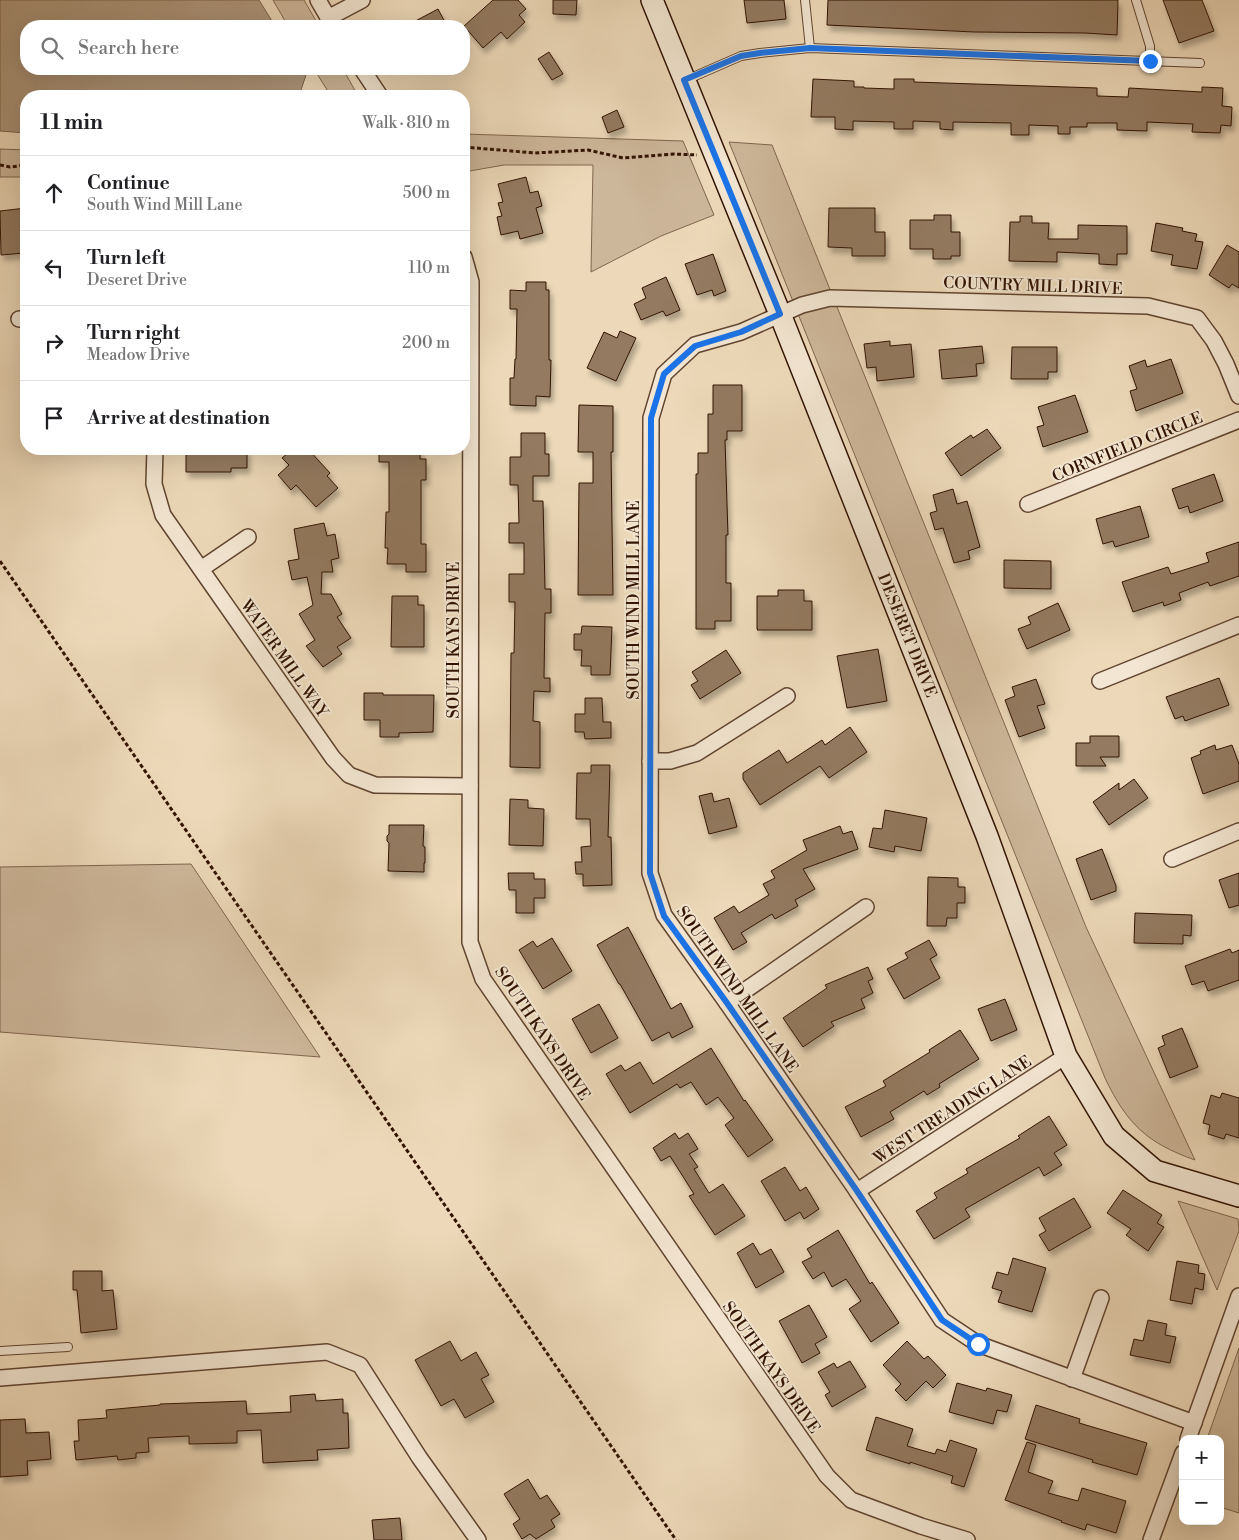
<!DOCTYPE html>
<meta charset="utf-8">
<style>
body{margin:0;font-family:"Libre Bodoni",serif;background:#f6f6f6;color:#202124}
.controls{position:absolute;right:15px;bottom:15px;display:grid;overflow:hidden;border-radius:10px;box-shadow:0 5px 20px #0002}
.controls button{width:45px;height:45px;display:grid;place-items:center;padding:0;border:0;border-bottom:1px solid #e0e0e0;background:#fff;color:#202124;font:25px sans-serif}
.stop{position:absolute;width:15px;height:15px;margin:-11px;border:4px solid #1a73e8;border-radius:50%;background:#fff}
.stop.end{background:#1a73e8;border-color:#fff;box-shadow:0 1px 5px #0008}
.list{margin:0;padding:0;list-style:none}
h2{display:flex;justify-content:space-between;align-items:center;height:65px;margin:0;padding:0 20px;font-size:21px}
h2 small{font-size:16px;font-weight:400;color:#757577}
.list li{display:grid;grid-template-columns:32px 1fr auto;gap:15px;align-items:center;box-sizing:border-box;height:75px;padding:0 20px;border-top:1px solid #e0e0e0}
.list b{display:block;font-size:19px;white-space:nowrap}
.list p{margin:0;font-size:16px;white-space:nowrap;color:#757577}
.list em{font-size:16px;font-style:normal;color:#757577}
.icon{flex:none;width:28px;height:28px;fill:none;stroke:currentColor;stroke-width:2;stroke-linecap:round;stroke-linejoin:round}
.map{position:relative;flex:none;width:1239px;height:1540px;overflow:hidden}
.search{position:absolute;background:#fff;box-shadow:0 5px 20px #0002;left:20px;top:20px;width:450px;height:55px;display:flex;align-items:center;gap:12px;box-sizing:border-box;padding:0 18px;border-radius:20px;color:#757577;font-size:19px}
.panel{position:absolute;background:#fff;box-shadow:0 5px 20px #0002;left:20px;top:90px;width:450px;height:365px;border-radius:20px}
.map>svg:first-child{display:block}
</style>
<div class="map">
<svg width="1239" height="1540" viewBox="0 0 1239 1540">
<defs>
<filter id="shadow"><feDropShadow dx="3" dy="5.5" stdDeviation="2.5" flood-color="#0004"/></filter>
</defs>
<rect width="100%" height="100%" fill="#edd9b9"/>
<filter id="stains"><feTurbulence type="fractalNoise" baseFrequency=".004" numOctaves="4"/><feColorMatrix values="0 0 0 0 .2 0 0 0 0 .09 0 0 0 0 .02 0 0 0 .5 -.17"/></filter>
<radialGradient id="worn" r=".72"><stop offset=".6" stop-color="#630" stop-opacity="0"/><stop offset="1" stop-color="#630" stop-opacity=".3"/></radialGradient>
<g fill="#cdb79a" stroke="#80654e">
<path d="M273,0h31l15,26h-31z"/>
<path d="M314,69h29l15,27h-27z"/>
<path d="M464,134l219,7 31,74 -53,21 -70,36 2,-107h-89l-40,7z"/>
<path d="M729,142l43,3 314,782 109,233c-48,-17 -68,-36 -90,-82z"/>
<path d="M0,149l26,1v27h-26z"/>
<path d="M191,864l129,193 -320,-25v-165z"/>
<path d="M1178,1201l60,18 1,12 -22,59z"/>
<path d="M1239,1348v165l-19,-6v-68h-13z"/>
</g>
<path fill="#ad967b" stroke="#7c624b" d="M0,0h259l16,26h-249v43h276l4,6 -7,21h-273v37l-26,-2z"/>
<g fill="#937a61" stroke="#321302" filter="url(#shadow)">
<path d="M493,0h25l8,9 -7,6 6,7 -18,17 -6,-7 -18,16 -19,-22z"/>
<path d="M553,0h24l-1,15 -23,-1z"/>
<path d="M744,0h40l2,19 -39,4z"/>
<path d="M828,0h290l-1,35 -32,-2 -111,-1 -147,-7z"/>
<path d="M1163,0h39l12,31 -35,12z"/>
<path d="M438,9l9,17h-41z"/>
<path d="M549,52l14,22 -11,6 -14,-21z"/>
<path d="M813,79l41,2v6h10v1l30,1v-10h20v3l183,6v8l31,1 1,-9 73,4v-5l21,1 -1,18 10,1 -1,19 -10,-1 -1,8 -28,-1 1,-8 -46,-2v9l-30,-1v-7h-30v4h-17v7h-12v-8l-29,-1v10h-18v-12l-58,-1v8l-13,-1v-7l-27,-1v8h-19v-7l-41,-1v9l-18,-1v-12h-24z"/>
<path d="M617,110l7,17 -16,6 -6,-16z"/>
<path d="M526,177l4,16 8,-2 4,15 -6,2 7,25 -23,6 -2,-8 -17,4 -4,-18 5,-1 -4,-13 5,-1 -5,-18z"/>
<path d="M26,208v36l-3,1 1,8 -23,2 -1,-44z"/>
<path d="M829,208h46v24h10v24h-33v-8l-24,-1z"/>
<path d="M934,215h17v17h9v24h-9v3h-18v-10h-23v-29h24z"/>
<path d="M1020,216h12v7h17l-1,16h30v-14l49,1v28h-10v11l-18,-1v-10l-42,-2v10l-48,-1 1,-39h10z"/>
<path d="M1156,223l27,5 -1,3 15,3 -2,7 8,1 -6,27 -26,-4 2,-10 -22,-4z"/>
<path d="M1227,245l12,7v36l-7,-4 -3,4 -20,-13z"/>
<path d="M713,254l13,37 -12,5 -2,-6 -15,5 -12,-31z"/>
<path d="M666,277l14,33 -14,6 -3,-5 -22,9 -7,-16 12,-6 -4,-10z"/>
<path d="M526,282h20v8h3v70h2l-1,37 -14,-1v10l-26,-1v-27h4l1,-19h1l1,-50h-7v-19l16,1z"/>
<path d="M620,331l16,7 -20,43 -29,-13 17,-36 13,6z"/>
<path d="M890,341v5l21,-2 3,33 -37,4 -1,-14 -9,1 -3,-24z"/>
<path d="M982,346l2,17 -8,1 1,12 -35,3 -3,-29z"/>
<path d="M1012,347h45v25h-9v7h-37z"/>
<path d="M1171,359l12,34 -47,18 -6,-20 7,-2 -8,-23 16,-6 2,7z"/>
<path d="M713,385h29v46h-15v9h-2l3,95h-2v48h5v38h-16v8h-19v-155h2v-21h10v-39h5z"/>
<path d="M1075,395l13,37 -45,15 -6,-20 7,-2 -6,-18z"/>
<path d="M579,405l34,1v46h-2l2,143h-35l1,-112h14v-31h-15z"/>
<path d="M987,429l14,19 -40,28 -16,-23 26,-18 2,3z"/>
<path d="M521,433h24v21h4v22h-16v25h10l2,88h6v24h-6l-1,65h6v14l-16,-1 -1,30 7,1v46l-30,-1 1,-114h3l1,-51h-6v-28h15v-31h-15v-20h10l-1,-38h-8v-28h11z"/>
<path d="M186,449h61v19h-16v4h-45z"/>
<path d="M293,449h15l22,24 -3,3 11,12 -22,19 -20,-22 -5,5 -13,-15 11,-10 -7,-7z"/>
<path d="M379,449h41v10h6v21h-5v64h5v28h-20v-8h-19l1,-16h-3l1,-36h3v-50h-10z"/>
<path d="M1214,474l9,27 -33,12 -2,-7 -9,3 -7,-20z"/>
<path d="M953,489l4,15 10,-3 13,46 -12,4 2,8 -16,4 -11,-35 -8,2 -5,-17 7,-2 -4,-16z"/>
<path d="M1140,506l9,31 -34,10 -2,-6 -10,3 -7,-25z"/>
<path d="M324,523l3,13 8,-2 4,24 -8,2 2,12h-11l-1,22h10l11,20 -5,3 14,21 -14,9 5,7 -19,13 -17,-21 9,-6 -16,-26 14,-9 -6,-28 -15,3 -4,-19 11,-2 -5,-30z"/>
<path d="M1239,542v34l-29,10 -2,-4 -29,11 2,7 -17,6 -1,-4 -30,10 -11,-30 46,-15 3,7 38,-12 -3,-9z"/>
<path d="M1004,560l47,1v28l-47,-1z"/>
<path d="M778,590h26v11h8v29h-55l1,-1h-1v-33h21z"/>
<path d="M392,596h26v9h6v42h-33z"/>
<path d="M1058,603l12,27 -43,19 -9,-20 13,-5 -3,-7z"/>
<path d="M582,626l30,1 -2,48h-19v-9h-10l1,-16h-8v-16h7z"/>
<path d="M878,649l9,52 -40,7 -10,-52z"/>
<path d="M726,650l15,23 -41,26 -9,-14 7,-4 -6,-9z"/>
<path d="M1219,678l10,27 -44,16 -2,-5 -8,3 -9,-22z"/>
<path d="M1036,679l9,25 -8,2 8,22 -26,9 -14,-37 10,-4 -3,-9z"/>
<path d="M364,693h19v2h51l-1,37 -34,1v4h-19v-17h-16z"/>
<path d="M585,698h17l1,24h8v16l-26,1 -1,-7h-9v-18h10z"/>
<path d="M850,727l17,25 -38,26 -9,-12 -60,39 -17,-26v-6l36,-23 8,13 35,-23 3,5z"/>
<path d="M1090,736h29v21h-19l6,9h-30v-23h14z"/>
<path d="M1215,745l1,5 16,-5 7,19v17l-36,13 -12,-36 10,-4 -1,-3z"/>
<path d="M591,765h19l-2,72h3l1,48 -29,1v-12h-7l-1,-12h7l-1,-15 10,-1 -1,-27h-14l1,-46h14z"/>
<path d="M1134,779l14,19 -39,27 -16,-23 26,-19v7z"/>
<path d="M712,793l2,9 15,-4 8,29 -28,7 -10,-38z"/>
<path d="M510,799l18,1v8l16,1 -1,37 -34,-1z"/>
<path d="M885,810l42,8 -6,33 -26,-5 -1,6 -25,-5 4,-19 9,1z"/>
<path d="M389,825h35l-1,21 2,1v16h-1v9l-36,-1 1,-28 -2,-2v-5l2,-2z"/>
<path d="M840,826l3,8 9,-3 6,18 -55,20 12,20 -20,11 3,6 -23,13 -3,-5 -31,19 6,9 -14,8 -19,-32 20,-12 5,7 30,-18 -6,-11 12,-6 -4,-7 36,-21 -4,-10z"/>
<path d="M1102,849l14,37v5l-25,9 -15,-41z"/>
<path d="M508,873h26v6h11v19h-11v15h-18v-23h-7z"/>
<path d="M1239,873v32l-10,3 -10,-28z"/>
<path d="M928,877l30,1v9h7v16h-8v15h-10l-1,8h-19z"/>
<path d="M1135,913l57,2 -1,21 -8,-1v9l-49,-1z"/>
<path d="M628,927l43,82 10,-6 12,24 -21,11 -3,-6 -17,9 -32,-57h-1l-22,-39z"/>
<path d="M552,938l20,33 -29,18 -24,-39 14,-9 4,6z"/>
<path d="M929,940l8,15 -7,4 10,19 -36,21 -17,-30 21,-11 -3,-5z"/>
<path d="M1230,949l2,4 7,-3v30l-31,11 -4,-10 -12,4 -7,-19z"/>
<path d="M868,967l5,12 -5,2 5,12 -12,6 4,9 -34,14 3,4 -31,21 -20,-29 44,-30 -2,-3z"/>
<path d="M1005,999l12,31 -26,11 -13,-32z"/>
<path d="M599,1004l19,34 -27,15 -19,-34z"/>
<path d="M1182,1028l16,39 -28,11 -12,-30 7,-3 -3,-9z"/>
<path d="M960,1030l19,29 -40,25 1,3 -13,8 -3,-4 -34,21 4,7 -33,18 -16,-30 41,-21 -3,-5 47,-29 -1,-2z"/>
<path d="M711,1048l33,53 1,-1 28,40 -25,17 -23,-32 9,-7 -16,-21 -12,8 -15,-23 -11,6 -3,-4 -47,29 -24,-39 15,-9 4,6 15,-9 13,22z"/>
<path d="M1222,1093l17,5v40l-13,-4 -2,5 -16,-5 2,-9 -7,-2 8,-28 9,3z"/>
<path d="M1049,1116l18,29 -13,8 8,12 -18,11 -5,-9 -74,42 5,8 -36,22 -18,-28 21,-13 -3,-5 34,-20 -2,-4 54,-31 -2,-2z"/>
<path d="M675,1133l4,6 9,-6 10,16 -9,5 9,13 -4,2 15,24 14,-9 22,32 -30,19 -26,-39 5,-2 -24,-38 -9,5 -8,-13z"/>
<path d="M785,1167l15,24 6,-4 13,22 -15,10 -4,-7 -15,9 -24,-40z"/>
<path d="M1123,1190l39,25 -5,8 7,4 -16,24 -22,-16 5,-6 -24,-16z"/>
<path d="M1074,1198l17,29 -42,24 -10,-16 7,-4 -7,-13z"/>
<path d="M838,1230l32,54 2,-2 27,41 -28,19 -22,-33 12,-8 -15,-22 -14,8 -8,-15 -11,7 -11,-17 10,-5 -5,-8z"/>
<path d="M753,1243l7,12 11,-6 13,23 -28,16 -19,-35z"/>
<path d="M1013,1258l33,10 -14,44 -34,-10 4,-11 -10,-3 5,-16 11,3z"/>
<path d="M1177,1261l22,4 -1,8 7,1 -2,16 -8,-2 -3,16 -22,-4z"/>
<path d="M73,1271h29v20l11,-1 4,39 -36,4 -4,-43h-4z"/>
<path d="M809,1305l18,32 -12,7 5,9 -18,10 -23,-42z"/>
<path d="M1148,1320l19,4 -2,11 11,2 -6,26 -40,-8 4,-16 9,2z"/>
<path d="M450,1341l11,20 15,-9 13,23 -8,4 13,23 -29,16 -11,-19 -13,7 -26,-46z"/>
<path d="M907,1341l17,18 4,-3 18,19 -13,13 -7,-7 -20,20 -11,-11 6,-6 -18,-19z"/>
<path d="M850,1361l16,26 -34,20 -7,-12 5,-3 -12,-20 16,-9 3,5z"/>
<path d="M957,1383l29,8 1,-3 25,7 -5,17 -10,-2 -4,14 -44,-12z"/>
<path d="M315,1394l1,7 27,-2v14h5l1,35 -32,2 1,10 -55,3 -2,-33 -24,1v12l-48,1v-8l-41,2 1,14 -13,1v5l-18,2 -1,-4 -41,4 -2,-19h5l-1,-21 29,-2 -1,-8 54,-5v-1l86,-3 1,13 44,-2 -1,-16z"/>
<path d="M1036,1405l44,14 -1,4 68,20 -10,32 -45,-13 1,-2 -68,-21z"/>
<path d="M876,1417l37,12 -6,17 28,8 2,-5 9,3 4,-12 27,9 -13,38 -13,-4 2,-7 -43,-14v2l-44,-14z"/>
<path d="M25,1419l1,14 23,-1 2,27 -24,2 1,14 -28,2v-57z"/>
<path d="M1027,1442l9,3 -8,27 25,9 -5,12 30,8 4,-13 44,13 -10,32 -29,-9 -2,6 -24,-8 1,-1 -57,-21z"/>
<path d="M528,1479l12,20 7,-4 13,19 -9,6 4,7 -19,12 -6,-5 -8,5 -9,-15 7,-5 -16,-25z"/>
<path d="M400,1518l2,22h-28l-2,-20z"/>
</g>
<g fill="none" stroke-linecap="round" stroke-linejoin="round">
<defs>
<g id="lane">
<path d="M805,0l5,48"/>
<path d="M1136,0l14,46v15"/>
<path d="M686,80l55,-24 19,-3 50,-5 390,15"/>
<path d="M0,1351l68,-4"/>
</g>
<g id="street">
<path d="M318,0l15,26"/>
<path d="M328,18l34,-18"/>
<path d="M362,69l18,27"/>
<path d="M464,257l7,25 -1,660 13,37 344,497 24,24 70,26 46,14"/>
<path d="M19,319h7"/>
<path d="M155,449l-1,35 9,31 170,243 16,17 26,10 95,1"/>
<path d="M1028,504l211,-84"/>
<path d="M201,569l47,-32"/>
<path d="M1100,681l139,-56"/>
<path d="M650,761h20l27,-8 90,-57"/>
<path d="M1172,859l67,-28"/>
<path d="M727,1003l139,-96"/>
<path d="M857,1191l209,-135"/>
<path d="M0,1378l327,-26 33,13 59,92 59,83"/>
<path d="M1072,1379l29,-81"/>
<path d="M1194,1423l-216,-79 -36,-24 -85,-129 -130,-188 -63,-88 -14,-42 1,-455 13,-44 31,-29 46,-13 61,-27 28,-7 318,8 49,12 17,23 12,23 13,32"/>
<path d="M1188,1439l51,-143"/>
<path d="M1151,1540l32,-87"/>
</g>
<path id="secondary" d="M652,0l128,314 207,522 79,220 48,80 41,35 84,25"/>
</defs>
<use href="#lane" stroke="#614430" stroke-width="10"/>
<use href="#street" stroke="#614430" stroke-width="18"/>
<use href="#secondary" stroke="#321302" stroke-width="24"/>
<g stroke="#321302" stroke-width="3" stroke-dasharray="4 2.5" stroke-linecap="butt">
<path d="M464,147l71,6 53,-3 35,8 51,-4 23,1"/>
<path d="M0,165l10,2 16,-2"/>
<path d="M0,561l676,979"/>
</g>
<use href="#lane" stroke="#f3e6d2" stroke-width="8"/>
<use href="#street" stroke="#f3e6d2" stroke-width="15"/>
<use href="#secondary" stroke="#f3e6d2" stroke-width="21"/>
</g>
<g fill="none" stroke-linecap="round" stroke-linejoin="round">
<path stroke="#1a73e8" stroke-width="6" d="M978,1344l-36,-24 -85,-129 -130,-188 -63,-87 -14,-43 1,-455 13,-44 31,-28 46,-14 39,-18 -96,-234 57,-24 19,-3 50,-5 340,13"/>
</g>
<g text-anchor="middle" stroke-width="4" stroke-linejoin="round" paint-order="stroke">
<g font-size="16" fill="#321302" stroke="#f3e6d2">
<text transform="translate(1033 285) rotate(2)" y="6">COUNTRY MILL DRIVE</text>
<text transform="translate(1127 446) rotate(-22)" y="6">CORNFIELD CIRCLE</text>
<text transform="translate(633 600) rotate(-90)" y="6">SOUTH WIND MILL LANE</text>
<text transform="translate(908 635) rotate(68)" y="6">DESERET DRIVE</text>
<text transform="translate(453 640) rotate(-90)" y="6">SOUTH KAYS DRIVE</text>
<text transform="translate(285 658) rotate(55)" y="6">WATER MILL WAY</text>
<text transform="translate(738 989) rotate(55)" y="6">SOUTH WIND MILL LANE</text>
<text transform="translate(543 1033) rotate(56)" y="6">SOUTH KAYS DRIVE</text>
<text transform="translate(952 1109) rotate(-33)" y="6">WEST TREADING LANE</text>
<text transform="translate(772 1367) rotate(55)" y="6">SOUTH KAYS DRIVE</text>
</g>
</g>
<rect width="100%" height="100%" filter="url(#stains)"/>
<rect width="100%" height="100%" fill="url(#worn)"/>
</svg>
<div class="controls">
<button>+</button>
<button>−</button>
</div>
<div class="stop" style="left:978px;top:1344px"></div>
<div class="stop end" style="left:1150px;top:61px"></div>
<div class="search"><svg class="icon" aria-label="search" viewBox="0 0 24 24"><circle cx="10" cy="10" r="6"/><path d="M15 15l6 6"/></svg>Search here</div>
<section class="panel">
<h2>11 min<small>Walk · 810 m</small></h2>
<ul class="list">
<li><svg class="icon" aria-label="ahead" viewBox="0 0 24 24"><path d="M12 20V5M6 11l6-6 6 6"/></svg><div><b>Continue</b><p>South Wind Mill Lane</p></div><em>500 m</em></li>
<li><svg class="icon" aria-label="left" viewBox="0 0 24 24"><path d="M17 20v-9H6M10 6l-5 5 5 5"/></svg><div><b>Turn left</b><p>Deseret Drive</p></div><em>110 m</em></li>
<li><svg class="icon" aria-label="right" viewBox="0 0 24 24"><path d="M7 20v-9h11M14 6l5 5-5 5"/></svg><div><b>Turn right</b><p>Meadow Drive</p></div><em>200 m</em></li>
<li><svg class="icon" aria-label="arrive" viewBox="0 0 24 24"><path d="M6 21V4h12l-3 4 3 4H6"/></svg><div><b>Arrive at destination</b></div></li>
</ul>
</section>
</div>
